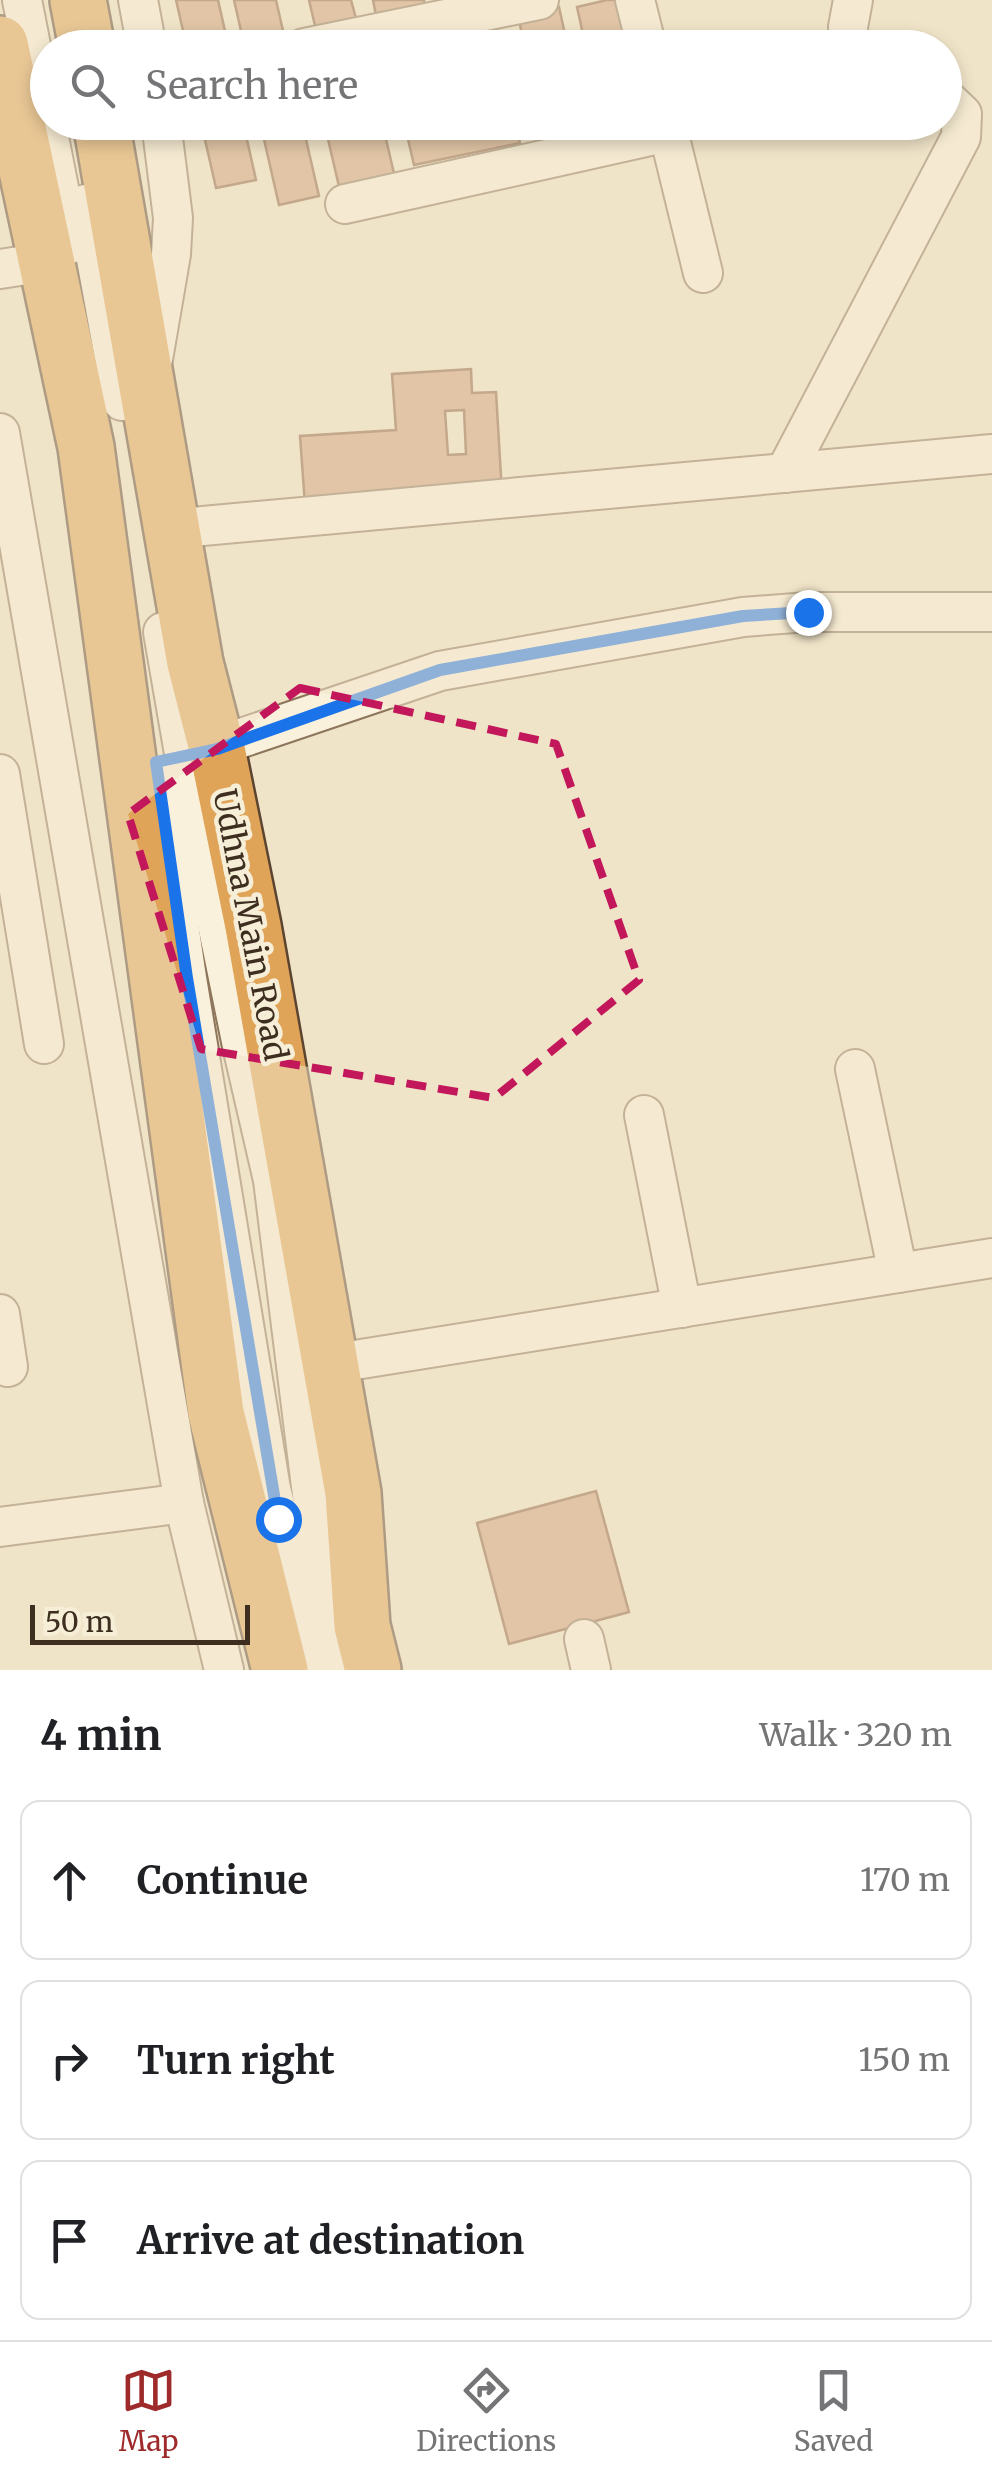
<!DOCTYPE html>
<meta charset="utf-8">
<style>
body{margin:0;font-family:Merriweather,serif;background:#f2f2f2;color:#202124}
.scale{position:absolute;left:30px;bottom:25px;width:220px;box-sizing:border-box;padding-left:10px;border:5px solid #3d2e20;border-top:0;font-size:28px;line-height:35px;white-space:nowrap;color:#3d2e20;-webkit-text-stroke:8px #f7eed8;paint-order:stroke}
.stop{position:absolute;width:30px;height:30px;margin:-22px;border:8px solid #1a73e8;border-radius:50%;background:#fff}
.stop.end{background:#1a73e8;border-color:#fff;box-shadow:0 2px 10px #0008}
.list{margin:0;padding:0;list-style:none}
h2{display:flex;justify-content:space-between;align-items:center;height:130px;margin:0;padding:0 40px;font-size:42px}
h2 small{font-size:32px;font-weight:400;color:#757577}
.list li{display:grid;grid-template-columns:65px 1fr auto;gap:30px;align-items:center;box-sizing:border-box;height:160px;margin:0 20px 20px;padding:0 20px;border:2px solid #e0e0e0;border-radius:20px}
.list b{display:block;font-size:38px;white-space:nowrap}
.list em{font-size:32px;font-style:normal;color:#757577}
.icon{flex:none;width:55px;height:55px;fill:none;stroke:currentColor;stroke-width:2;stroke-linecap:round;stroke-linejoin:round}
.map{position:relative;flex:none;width:992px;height:1670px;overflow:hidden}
.search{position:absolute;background:#fff;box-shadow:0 5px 15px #0003;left:30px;right:30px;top:30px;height:110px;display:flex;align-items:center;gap:25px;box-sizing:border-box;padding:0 35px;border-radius:55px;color:#757577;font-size:38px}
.sheet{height:670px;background:#fff}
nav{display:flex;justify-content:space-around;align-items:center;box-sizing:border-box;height:140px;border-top:2px solid #e0e0e0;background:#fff;font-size:28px;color:#757577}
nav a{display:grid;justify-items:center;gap:5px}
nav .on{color:#9e2a2b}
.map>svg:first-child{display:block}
</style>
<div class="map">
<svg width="992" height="1670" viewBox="0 0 992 1670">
<rect width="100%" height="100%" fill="#f0e4c8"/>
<g fill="#cf9f7d" stroke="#8d5f41" stroke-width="2.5" fill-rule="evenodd">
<path d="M176,0h42l10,44 -41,4z"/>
<path d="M234,0h42l8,35 -40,9z"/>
<path d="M309,0h42l6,22 -41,8z"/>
<path d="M373,0h51l1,6 -49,10z"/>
<path d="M607,0h21l10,48h-52l-9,-41z"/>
<path d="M559,7l9,41h-43l-7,-32z"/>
<path d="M492,19l7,29h-111z"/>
<path d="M201,122h42l13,58 -40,8z"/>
<path d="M260,122h42l17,74 -40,9z"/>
<path d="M324,122h58l14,60 -55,13z"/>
<path d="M404,122h111l5,21 -106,22z"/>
<path d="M543,122h42l3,12 -40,9z"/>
<path d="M471,369l1,24 24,-1 6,101 -197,12 -5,-69 96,-6 -4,-56zM464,410l2,44 -18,1 -3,-44z"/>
<path d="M596,1491l33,121 -120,32 -32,-121z"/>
</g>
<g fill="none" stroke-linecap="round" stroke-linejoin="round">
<defs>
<g id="minor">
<path d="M22,0l48,244"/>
<path d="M138,0l9,48"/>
<path d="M635,0l12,48"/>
<path d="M304,48l235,-48"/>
<path d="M849,48l-1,-21 5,-27"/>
<path d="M666,122l37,151"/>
<path d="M86,204l36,197"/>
<path d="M345,204l323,-72"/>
<path d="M0,269l46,-7"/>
<path d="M153,359l18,-105 2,-36 -12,-96"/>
<path d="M0,433l184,1070 40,167"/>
<path d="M785,473l176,-336 1,-23 -18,-17"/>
<path d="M170,529l822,-75"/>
<path d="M163,632l31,179 48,235 31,134 48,387 25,103"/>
<path d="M194,754l246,-83 303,-54 65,-5h184"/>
<path d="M0,774l44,270"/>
<path d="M158,782l29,196 84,511 46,181"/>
<path d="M855,1069l43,204"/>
<path d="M644,1115l38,193"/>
<path d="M0,1314l8,53"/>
<path d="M330,1364l662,-106"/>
<path d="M0,1527l184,-24"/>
<path d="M584,1639l7,31"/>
</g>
<g id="highway">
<path d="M78,0l9,48"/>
<path d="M0,44l86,403 130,966 64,257"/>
<path d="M101,122l94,541 22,86 36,177 100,567 9,133 11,44"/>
</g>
</defs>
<use href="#minor" stroke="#8d765c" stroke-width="42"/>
<use href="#highway" stroke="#5b4430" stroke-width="60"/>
<use href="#minor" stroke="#faf1dc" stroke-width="38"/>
<use href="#highway" stroke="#e0a458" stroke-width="55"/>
</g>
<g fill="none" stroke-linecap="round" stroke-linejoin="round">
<path stroke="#1a73e8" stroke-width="12" d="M278,1519l-91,-541 -31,-216 61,-13 223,-79 303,-54 65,-4"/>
</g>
<path d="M0 0H992V1670H0ZM300,688l256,56 83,236 -145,118 -293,-49 -73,-235z" fill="#f0e4c8" fill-opacity=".55" fill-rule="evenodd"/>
<path fill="none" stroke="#c2185b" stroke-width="8" stroke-dasharray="20 12" stroke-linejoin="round" d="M300,688l256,56 83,236 -145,118 -293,-49 -73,-235z"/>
<g text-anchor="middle" stroke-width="9" stroke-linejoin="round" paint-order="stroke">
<g font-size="32" fill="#3d2e20" stroke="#f7eed8">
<text transform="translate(250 925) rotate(79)" y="11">Udhna Main Road</text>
</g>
</g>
</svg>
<div class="scale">50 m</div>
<div class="stop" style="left:278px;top:1519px"></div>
<div class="stop end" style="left:808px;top:612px"></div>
<div class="search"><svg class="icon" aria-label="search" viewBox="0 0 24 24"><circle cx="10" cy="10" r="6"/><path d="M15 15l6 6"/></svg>Search here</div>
</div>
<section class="sheet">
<h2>4 min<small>Walk · 320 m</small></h2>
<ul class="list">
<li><svg class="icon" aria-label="ahead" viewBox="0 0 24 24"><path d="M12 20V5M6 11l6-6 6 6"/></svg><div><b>Continue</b></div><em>170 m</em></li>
<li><svg class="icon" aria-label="right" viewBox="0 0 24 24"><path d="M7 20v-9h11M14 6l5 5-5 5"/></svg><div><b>Turn right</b></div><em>150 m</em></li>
<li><svg class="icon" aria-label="arrive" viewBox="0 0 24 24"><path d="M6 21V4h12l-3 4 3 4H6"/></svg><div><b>Arrive at destination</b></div></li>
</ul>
</section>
<nav>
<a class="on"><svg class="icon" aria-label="map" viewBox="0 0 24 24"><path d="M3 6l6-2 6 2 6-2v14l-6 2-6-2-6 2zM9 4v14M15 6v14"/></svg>Map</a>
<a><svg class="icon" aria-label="directions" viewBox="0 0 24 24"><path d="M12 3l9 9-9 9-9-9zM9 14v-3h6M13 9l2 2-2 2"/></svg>Directions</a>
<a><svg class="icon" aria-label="saved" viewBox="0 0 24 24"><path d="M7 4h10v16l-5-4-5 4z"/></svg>Saved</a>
</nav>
